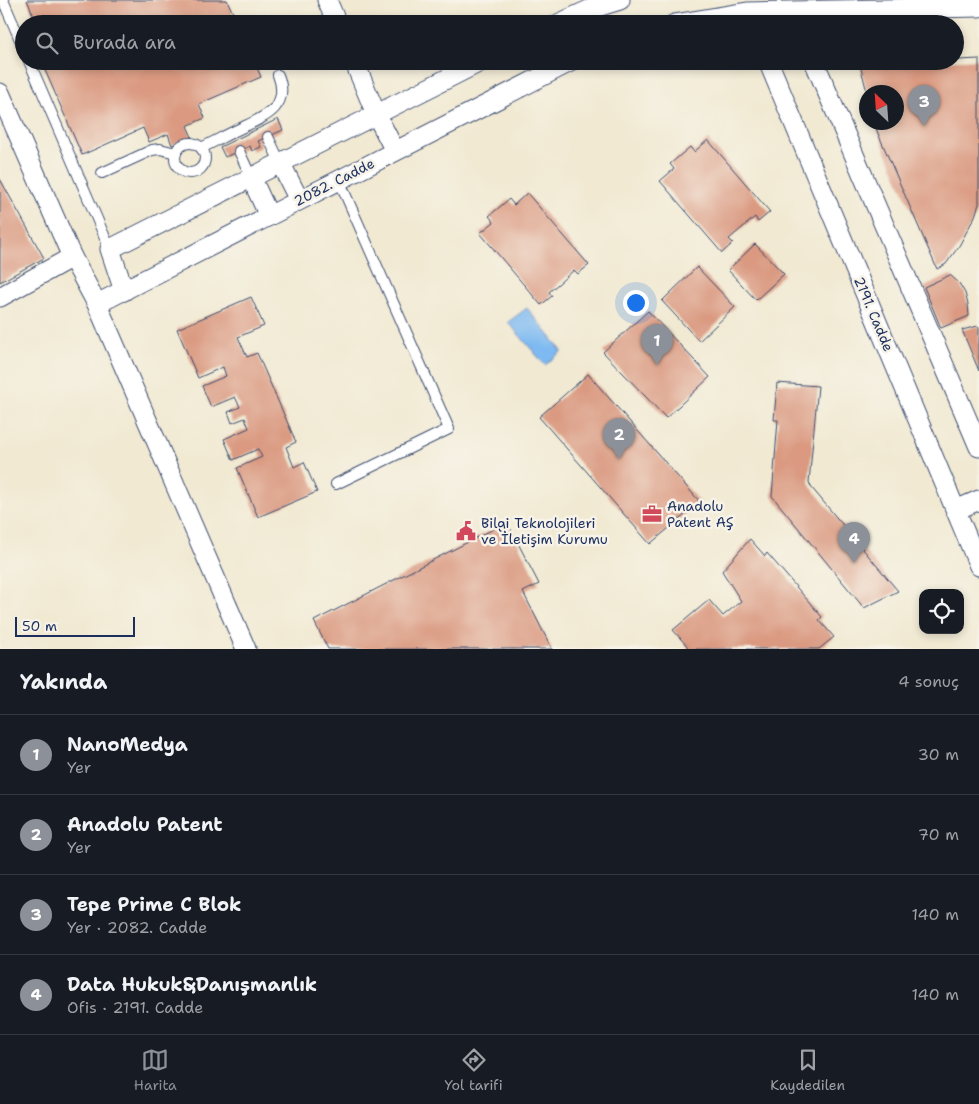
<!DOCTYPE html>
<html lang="tr">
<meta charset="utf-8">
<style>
body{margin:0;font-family:"Shantell Sans",sans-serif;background:#20242c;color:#f1f3f6}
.controls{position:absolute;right:15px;bottom:15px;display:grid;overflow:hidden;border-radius:10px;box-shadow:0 2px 8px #0003}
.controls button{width:45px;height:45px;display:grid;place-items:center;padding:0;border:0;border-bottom:1px solid #363941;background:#171b24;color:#f1f3f6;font:25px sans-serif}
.compass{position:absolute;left:859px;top:85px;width:45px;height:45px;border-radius:50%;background:#171b24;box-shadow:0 2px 8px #0003;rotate:335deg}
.scale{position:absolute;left:15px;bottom:12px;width:120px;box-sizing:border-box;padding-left:5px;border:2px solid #1b2f5e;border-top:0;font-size:14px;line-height:18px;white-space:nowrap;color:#1b2f5e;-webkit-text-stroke:4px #f7f3e8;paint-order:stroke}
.you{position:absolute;left:635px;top:302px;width:18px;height:18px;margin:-12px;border:4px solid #fff;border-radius:50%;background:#1a73e8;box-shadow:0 0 0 8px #1a73e833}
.badge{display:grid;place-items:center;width:32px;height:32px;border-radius:50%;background:#8c9099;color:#fff;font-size:16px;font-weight:700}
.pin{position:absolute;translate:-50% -41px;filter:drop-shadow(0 1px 2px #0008)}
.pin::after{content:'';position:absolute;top:26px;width:18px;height:15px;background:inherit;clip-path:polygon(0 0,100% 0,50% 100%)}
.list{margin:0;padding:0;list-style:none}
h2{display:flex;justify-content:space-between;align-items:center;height:65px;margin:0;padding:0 20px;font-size:21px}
h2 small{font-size:16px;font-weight:400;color:#9ea1a6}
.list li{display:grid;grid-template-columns:32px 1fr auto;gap:15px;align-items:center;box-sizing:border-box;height:80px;padding:0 20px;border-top:1px solid #363941}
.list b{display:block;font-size:19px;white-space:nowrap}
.list p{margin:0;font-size:16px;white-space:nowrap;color:#9ea1a6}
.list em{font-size:16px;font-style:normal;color:#9ea1a6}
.icon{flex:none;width:28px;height:28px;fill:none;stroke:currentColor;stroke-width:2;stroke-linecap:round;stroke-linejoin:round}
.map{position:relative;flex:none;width:979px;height:649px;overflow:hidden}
.search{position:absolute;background:#171b24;box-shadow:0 2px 8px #0003;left:15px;right:15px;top:15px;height:55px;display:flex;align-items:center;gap:12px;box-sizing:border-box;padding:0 18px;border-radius:28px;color:#9ea1a6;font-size:19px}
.sheet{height:385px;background:#171b24}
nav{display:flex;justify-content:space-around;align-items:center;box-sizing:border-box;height:70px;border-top:1px solid #363941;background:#171b24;font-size:14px;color:#9ea1a6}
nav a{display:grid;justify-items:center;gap:2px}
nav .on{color:#8c9099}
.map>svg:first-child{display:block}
</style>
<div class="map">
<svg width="979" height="649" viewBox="0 0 979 649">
<rect width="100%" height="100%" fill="#f7f3e8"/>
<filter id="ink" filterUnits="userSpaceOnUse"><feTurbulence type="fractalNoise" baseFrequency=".02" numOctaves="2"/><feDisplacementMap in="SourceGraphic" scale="10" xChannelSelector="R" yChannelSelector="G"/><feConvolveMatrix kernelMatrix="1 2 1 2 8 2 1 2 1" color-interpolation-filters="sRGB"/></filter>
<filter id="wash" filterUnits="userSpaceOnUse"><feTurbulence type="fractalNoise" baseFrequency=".0096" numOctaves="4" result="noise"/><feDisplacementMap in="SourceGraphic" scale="20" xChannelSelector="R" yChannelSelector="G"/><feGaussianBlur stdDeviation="1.12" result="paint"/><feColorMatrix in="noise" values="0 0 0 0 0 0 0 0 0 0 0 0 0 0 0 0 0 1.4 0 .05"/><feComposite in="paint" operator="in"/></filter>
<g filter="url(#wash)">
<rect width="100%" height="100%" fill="#f1e9d2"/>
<path fill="#7ebaf1" stroke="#4c74a8" d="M527,308l35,43 -17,14 -37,-43z"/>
<g id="blocks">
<g fill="#da9980">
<path d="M27,0h200l11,24h-201z"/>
<path d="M979,59v145l-4,12 -16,30 -13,18 -9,5 -60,-138 -2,-9h21v-30h-29l-7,-27z"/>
<path d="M41,61h213l7,16 -62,27 6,14 -18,8 5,11 -20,8 -4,-11 -19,8 -6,-14 -61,27z"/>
<path d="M278,119l5,11 -25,11 3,6 -9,4 -2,-5 -25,11 -5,-10z"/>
<path d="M708,140l62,72 -12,10 -3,-5 -26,22 4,4 -11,10 -62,-72 14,-12 -4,-5 20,-17 4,5z"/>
<path d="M0,179l44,79 -44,24z"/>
<path d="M527,193l62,72 -11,9 -4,-4 -25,22 3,4 -11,9 -61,-72 14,-11 -5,-6 20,-17 5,6z"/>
<path d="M755,244l29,30 -28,26 -28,-30z"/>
<path d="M697,267l38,40 -36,34 -37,-40z"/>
<path d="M950,275l9,8 6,10 3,11 1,12 -28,12 -17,-41z"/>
<path d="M251,297l13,29 -26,11 9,20 10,-4 39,89 -10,5 8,20 10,-5 13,30 -59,25 -21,-49 25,-11 -4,-8 -25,11 -9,-21 25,-11 -4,-10 -13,5 -4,-11 12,-5 -5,-10 -24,10 -9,-21 24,-10 -3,-9 -25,11 -21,-49z"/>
<path d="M648,311l62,66 -44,41 -63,-66z"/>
<path d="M978,326l1,1v44l-17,-41z"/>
<path d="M588,374l112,128 -50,42 -111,-127z"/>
<path d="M777,383l41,3 -9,96 2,5 87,104 -34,17 -92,-112 6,-76h-4z"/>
<path d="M507,522l32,62 -16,8 29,57h-224l-14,-28z"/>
<path d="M750,539l15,17 2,-3 55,64 -3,3 15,17 -15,12h-133l2,-2 -15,-17 36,-30 14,16 18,-15 -19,-30z"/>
</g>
</g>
</g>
<g filter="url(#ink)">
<use href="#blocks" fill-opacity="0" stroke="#3b4b6f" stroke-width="1"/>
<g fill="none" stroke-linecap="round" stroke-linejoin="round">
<defs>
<g id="lane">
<path d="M3,0l21,49"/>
<path d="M29,61l81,188"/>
<path d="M268,137l12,25"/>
<circle cx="190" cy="158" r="15"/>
<path d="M201,148c13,-6 25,-13 38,-19 25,-12 52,-21 39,-54"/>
<path d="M239,151l12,26"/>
<path d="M102,173l50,-23 8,-1 16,4"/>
<path d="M336,484l113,-55 -110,-249"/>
</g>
<g id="street">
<path d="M327,0l10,24"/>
<path d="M558,24l33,-15 29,-9"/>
<path d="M674,24l73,-12 232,-5"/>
<path d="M354,61l22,53 19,37"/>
<path d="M768,61l211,505"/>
<path d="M814,61l165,386"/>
<path d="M0,93l72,164 25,47 149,345"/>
<path d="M280,162l19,38"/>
<path d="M251,177l18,39"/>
<path d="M124,291l-14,-42 372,-188"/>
<path d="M0,297l72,-40"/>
<path d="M97,304l475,-243"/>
<path d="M956,510l23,-10"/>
</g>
</defs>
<use href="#lane" stroke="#3b4b6f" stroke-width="12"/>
<use href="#street" stroke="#3b4b6f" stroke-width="21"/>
<use href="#lane" stroke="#fff" stroke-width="10"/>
<use href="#street" stroke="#fff" stroke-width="19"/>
</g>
</g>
<defs>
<symbol id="office-bare" viewBox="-9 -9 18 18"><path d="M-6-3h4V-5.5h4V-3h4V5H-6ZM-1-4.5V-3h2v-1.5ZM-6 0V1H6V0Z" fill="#d1495b" stroke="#f7f3e8" stroke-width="2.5" paint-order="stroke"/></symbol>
<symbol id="civic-bare" viewBox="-9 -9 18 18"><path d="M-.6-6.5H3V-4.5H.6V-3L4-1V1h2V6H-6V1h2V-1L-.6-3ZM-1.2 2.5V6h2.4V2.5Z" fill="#d1495b" stroke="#f7f3e8" stroke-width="2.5" paint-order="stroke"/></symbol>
</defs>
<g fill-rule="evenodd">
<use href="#office-bare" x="638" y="500" width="28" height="28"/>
<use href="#civic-bare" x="452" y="517" width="28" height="28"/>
</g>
<g text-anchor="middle" stroke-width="5" stroke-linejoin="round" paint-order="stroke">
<g font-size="14" fill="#1b2f5e" stroke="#f7f3e8">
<text transform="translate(334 182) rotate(-27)" y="5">2082. Cadde</text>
<text transform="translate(874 314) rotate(67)" y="5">2191. Cadde</text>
</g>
<g font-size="14" fill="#1b2f5e" stroke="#f7f3e8" text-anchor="start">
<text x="667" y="511">Anadolu<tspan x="667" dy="16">Patent AŞ</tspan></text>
<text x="481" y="528">Bilgi Teknolojileri<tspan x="481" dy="16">ve İletişim Kurumu</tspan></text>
</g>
</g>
</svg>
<div class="controls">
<button><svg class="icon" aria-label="locate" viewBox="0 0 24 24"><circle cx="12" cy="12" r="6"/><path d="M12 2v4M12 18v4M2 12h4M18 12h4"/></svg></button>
</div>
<svg class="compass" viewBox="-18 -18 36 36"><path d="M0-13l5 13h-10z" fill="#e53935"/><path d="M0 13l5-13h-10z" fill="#9ea1a6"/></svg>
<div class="scale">50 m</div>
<div class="you"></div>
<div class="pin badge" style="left:657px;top:365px">1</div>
<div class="pin badge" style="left:619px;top:459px">2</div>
<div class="pin badge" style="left:924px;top:126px">3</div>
<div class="pin badge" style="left:854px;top:563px">4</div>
<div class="search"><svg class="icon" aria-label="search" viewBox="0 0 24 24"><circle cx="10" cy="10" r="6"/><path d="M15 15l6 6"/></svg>Burada ara</div>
</div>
<section class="sheet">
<h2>Yakında<small>4 sonuç</small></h2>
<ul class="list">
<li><span class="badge">1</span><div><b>NanoMedya</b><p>Yer</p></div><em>30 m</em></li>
<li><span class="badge">2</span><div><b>Anadolu Patent</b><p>Yer</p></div><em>70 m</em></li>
<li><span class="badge">3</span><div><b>Tepe Prime C Blok</b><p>Yer · 2082. Cadde</p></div><em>140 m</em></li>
<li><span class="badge">4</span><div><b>Data Hukuk&amp;Danışmanlık</b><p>Ofis · 2191. Cadde</p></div><em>140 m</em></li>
</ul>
</section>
<nav>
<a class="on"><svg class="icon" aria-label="map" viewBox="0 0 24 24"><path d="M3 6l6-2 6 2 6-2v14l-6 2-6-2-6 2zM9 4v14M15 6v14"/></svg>Harita</a>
<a><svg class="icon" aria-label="directions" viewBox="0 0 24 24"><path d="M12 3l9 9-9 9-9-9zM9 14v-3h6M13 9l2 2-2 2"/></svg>Yol tarifi</a>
<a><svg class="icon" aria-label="saved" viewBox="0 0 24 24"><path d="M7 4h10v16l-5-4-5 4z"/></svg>Kaydedilen</a>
</nav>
